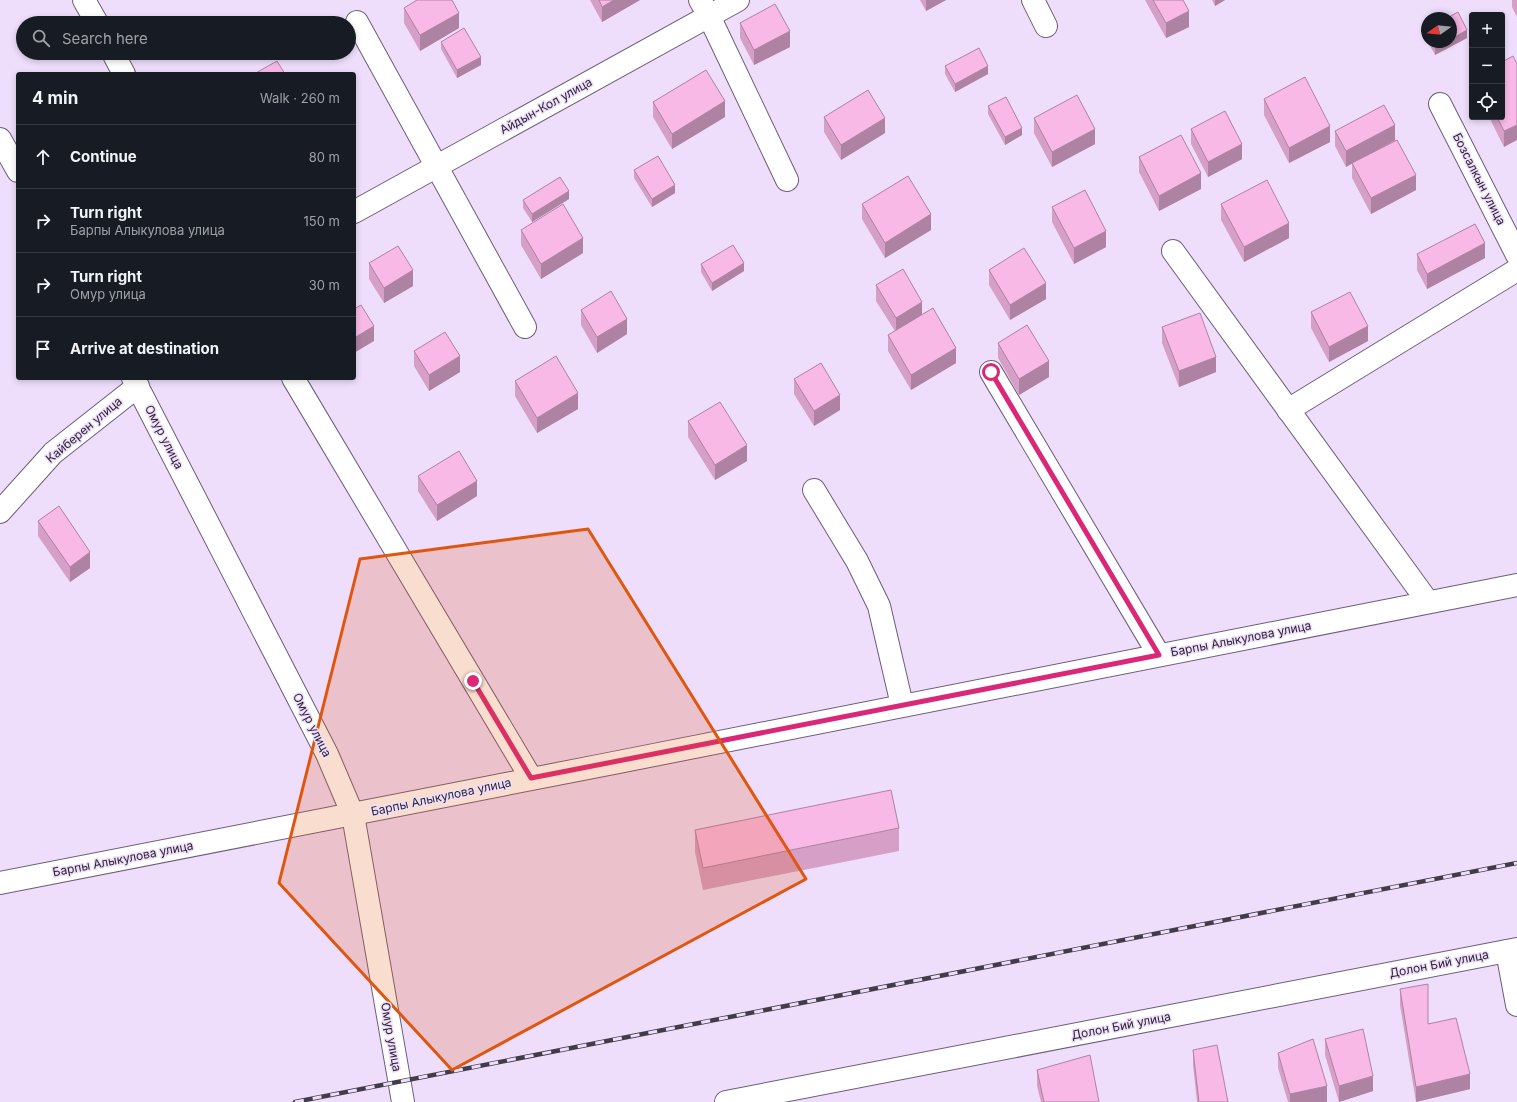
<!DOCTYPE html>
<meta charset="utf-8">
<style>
body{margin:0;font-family:Inter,sans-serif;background:#20242c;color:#f1f3f6}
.controls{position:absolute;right:12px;top:12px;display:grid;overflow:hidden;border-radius:4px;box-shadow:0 2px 6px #0003}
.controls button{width:36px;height:36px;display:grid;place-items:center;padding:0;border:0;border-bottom:1px solid #363941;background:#171b24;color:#f1f3f6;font:20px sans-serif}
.compass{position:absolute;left:1421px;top:12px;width:36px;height:36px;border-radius:50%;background:#171b24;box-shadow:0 2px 6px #0003;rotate:256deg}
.stop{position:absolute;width:12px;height:12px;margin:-9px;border:3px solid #db2777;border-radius:50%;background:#fff}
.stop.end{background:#db2777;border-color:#fff;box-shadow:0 1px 4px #0008}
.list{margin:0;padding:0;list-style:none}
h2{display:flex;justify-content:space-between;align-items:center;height:52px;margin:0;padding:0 16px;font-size:17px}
h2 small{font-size:13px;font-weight:400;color:#9ea1a6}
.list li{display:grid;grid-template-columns:26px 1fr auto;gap:12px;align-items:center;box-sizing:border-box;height:64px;padding:0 16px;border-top:1px solid #363941}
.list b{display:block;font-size:15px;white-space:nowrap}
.list p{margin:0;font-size:13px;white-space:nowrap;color:#9ea1a6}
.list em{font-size:13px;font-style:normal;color:#9ea1a6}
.icon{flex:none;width:22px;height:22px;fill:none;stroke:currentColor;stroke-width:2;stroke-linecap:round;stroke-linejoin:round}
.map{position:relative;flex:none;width:1517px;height:1102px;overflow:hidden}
.search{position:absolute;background:#171b24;box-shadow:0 2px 6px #0003;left:16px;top:16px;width:340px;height:44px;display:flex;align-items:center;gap:10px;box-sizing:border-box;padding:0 14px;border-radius:22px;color:#9ea1a6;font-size:15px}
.panel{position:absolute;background:#171b24;box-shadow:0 2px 6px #0003;left:16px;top:72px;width:340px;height:308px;border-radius:4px}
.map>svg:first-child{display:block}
</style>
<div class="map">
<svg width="1517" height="1102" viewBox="0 0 1517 1102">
<rect width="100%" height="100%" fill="#eedefb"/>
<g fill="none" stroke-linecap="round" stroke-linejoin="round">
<defs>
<g id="street">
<path d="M84,0l13,23"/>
<path d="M700,0l9,16 78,164"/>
<path d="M1033,0l13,26"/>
<path d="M357,22l168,305"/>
<path d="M113,53l11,21"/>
<path d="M1440,104l77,151"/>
<path d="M354,212l384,-212"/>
<path d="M1173,251l255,351"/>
<path d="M991,372l168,283"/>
<path d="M293,378l238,400"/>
<path d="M1288,410l229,-140"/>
<path d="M814,490l43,71 22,45 23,99"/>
<path d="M0,512l53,-59 85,-67"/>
<path d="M1507,951l10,54"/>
</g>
<g id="secondary">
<path d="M0,139l18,32"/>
<path d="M133,378l194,376 26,61 50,287"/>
<path d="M726,1102l791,-153"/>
</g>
<path id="primary" d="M0,883c506,-98 1011,-199 1517,-298"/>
</defs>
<use href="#street" stroke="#6d5e78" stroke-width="24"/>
<use href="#secondary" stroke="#6d5e78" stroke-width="24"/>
<use href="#primary" stroke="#6d5e78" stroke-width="24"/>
<use href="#street" stroke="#fff" stroke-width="22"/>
<use href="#secondary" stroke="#fff" stroke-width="22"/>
<use href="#primary" stroke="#fff" stroke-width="22"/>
<defs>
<path id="rail" d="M295,1102l1222,-239"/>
</defs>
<use href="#rail" stroke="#423b48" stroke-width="4.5"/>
<use href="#rail" stroke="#eedefb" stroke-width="3" stroke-dasharray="9" stroke-linecap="butt"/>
</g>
<g fill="#d59fc7">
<path d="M590,0h50l-38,22z"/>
<path d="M920,0h26l-20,11z"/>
<path d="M1145,0h38l6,27 -23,11z"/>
<path d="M1212,0h13l-10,6z"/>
<path d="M1512,0h5v17l-5,-10z"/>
<path d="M404,8l55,20 -39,23 -16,-28z"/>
<path d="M740,23l50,24 -36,18 -14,-27z"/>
<path d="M1427,28v12l-2,-3v-8z"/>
<path d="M1467,38l-32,17 -7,-13h23z"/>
<path d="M441,42l40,23 -24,13 -16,-29z"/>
<path d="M1513,56l-9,91 -15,-30h13z"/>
<path d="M945,66l43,8 -33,18 -10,-18z"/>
<path d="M1264,99l66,43 -41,21 -25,-48z"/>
<path d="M653,102l72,15 -53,32 -19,-32z"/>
<path d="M988,106l34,29 -17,10 -17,-31z"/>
<path d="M824,117l61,16 -44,27 -17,-28z"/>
<path d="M1034,118l61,26 -43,23 -18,-34z"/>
<path d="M1191,129l51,30 -34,18 -17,-33z"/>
<path d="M1335,131l60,9 21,50 -45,24 -19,-36v-15l-6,4 -11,-21z"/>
<path d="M1139,157l62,32 -42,22 -20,-39z"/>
<path d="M634,170l41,23 -23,14 -18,-29z"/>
<path d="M569,199l-37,23 -9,-14v-8z"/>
<path d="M862,204l69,26 -46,28 -23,-39z"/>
<path d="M1221,204l68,34 -45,24 -23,-42z"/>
<path d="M1052,207l54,40 -32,17 -22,-42z"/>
<path d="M521,230l62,23 -42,26 -20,-34z"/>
<path d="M1417,254l68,4 -58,31 -10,-19z"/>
<path d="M369,263l44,23 -29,17 -15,-24z"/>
<path d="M701,264l43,7 -32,20 -11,-19z"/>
<path d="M989,270l57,29 -36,21 -21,-35z"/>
<path d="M876,285l46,30 34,48 -45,27 -23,-39v-16l7,-4 -19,-30z"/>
<path d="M581,310l46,24 -30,19 -16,-28z"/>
<path d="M1311,312l57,29 -39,21 -18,-34z"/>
<path d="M1162,327l54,45 -37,15 -17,-44z"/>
<path d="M998,343l51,34 -30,18 -21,-37z"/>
<path d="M414,351l46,21 -31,19 -15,-25z"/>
<path d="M794,379l46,31 -26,16 -20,-32z"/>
<path d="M515,381l63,28 -41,24 -22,-37z"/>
<path d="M688,421l59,40 -32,19 -27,-43z"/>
<path d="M418,476l59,20 -40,25 -19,-30z"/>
<path d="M38,521l52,47 -20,14 -32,-46z"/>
<path d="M899,828v23l-196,39 -8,-38v-22z"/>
<path d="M1400,989l28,35 42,65 -54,13 -16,-97z"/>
<path d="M1325,1039l48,52 -34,11 -14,-47z"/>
<path d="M1193,1050l35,52h-31l-4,-37z"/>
<path d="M1278,1053l49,49h-39l-10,-34z"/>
<path d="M1037,1070l62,32h-58l-4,-16z"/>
</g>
<g fill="#ae82a2">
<path d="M614,0h26l-38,22v-15z"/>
<path d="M926,0h20l-20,11z"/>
<path d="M1215,0h10l-10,6z"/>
<path d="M1189,11v16l-23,11v-15z"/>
<path d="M459,13v15l-39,23v-16z"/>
<path d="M1467,30v8l-32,17v-8l9,-5h7v-3z"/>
<path d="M790,31v16l-36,18v-15z"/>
<path d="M481,57v8l-24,13v-8z"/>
<path d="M988,66v8l-33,18v-8z"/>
<path d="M725,101v16l-53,32v-15z"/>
<path d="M885,118v15l-44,27v-15z"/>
<path d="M1395,125v15l-49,27v-16z"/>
<path d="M1517,125v15l-13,7v-16z"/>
<path d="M1330,126v16l-41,21v-15z"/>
<path d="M1022,128v7l-17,10v-8z"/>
<path d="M1095,129v15l-43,23v-15z"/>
<path d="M1242,144v15l-34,18v-15z"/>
<path d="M1201,173v16l-42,22v-15z"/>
<path d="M1416,175v15l-45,24v-16z"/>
<path d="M675,185v8l-23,14v-8z"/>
<path d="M569,191v8l-37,23v-8z"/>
<path d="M931,214v16l-46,28v-15z"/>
<path d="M1289,223v15l-45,24v-15z"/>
<path d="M1106,231v16l-32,17v-16z"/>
<path d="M583,238v15l-42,26v-15z"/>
<path d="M1485,243v15l-58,31v-15z"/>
<path d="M744,263v8l-32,20v-8z"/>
<path d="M413,270v16l-29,17v-15z"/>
<path d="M1046,283v16l-36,21v-15z"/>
<path d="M922,302v15l-26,16v-15z"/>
<path d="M627,319v15l-30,19v-16z"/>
<path d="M374,326v15l-20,12v-15z"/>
<path d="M1368,326v15l-39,21v-15z"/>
<path d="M956,348v15l-45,27v-15z"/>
<path d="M460,356v16l-31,19v-16z"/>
<path d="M1216,357v15l-37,15v-16z"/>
<path d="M1049,361v16l-30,18v-16z"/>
<path d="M578,393v16l-41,24v-15z"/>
<path d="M840,395v15l-26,16v-15z"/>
<path d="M747,445v16l-32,19v-15z"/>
<path d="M477,481v15l-40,25v-16z"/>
<path d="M90,552v16l-20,14v-15z"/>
<path d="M1470,1074v15l-54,13v-15z"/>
<path d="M1373,1076v15l-34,11v-16z"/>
<path d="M1327,1086v16h-37v-8z"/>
</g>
<g fill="#f8b9e7" stroke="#ae82a2">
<path d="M417,0h35l7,13 -39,22 -16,-27z"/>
<path d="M599,0h15l-12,7z"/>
<path d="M1153,0h30l6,11 -23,12z"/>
<path d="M775,4l15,27 -36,19 -14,-27z"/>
<path d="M1458,12l9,18 -16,9v-21h-4z"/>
<path d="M464,28l17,29 -24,13 -16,-28z"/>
<path d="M1432,42h12l-9,5z"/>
<path d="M979,48l9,18 -33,18 -10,-18z"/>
<path d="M1513,56l4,8v61l-13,6 -7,-14h5v-55z"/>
<path d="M277,61l8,13h-31z"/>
<path d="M706,70l19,31 -53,33 -19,-32z"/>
<path d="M1305,77l25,49 -41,22 -25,-49z"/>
<path d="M868,90l17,28 -44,27 -17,-28z"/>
<path d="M1077,95l18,34 -43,23 -18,-34z"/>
<path d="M1006,97l16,31 -17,9 -17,-31z"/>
<path d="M1384,105l11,20 -49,26 -11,-20z"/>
<path d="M1225,111l17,33 -34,18 -17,-33z"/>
<path d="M1181,135l20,38 -42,23 -20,-39z"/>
<path d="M1397,140l19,35 -45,23 -19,-35z"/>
<path d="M658,156l17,29 -23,14 -18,-29z"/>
<path d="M908,176l23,38 -46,29 -23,-39z"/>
<path d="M560,177l9,14 -37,23 -9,-14z"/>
<path d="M1267,180l22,43 -45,24 -23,-43z"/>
<path d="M1085,190l21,41 -32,17 -22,-41z"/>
<path d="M563,204l20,34 -42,26 -20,-34z"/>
<path d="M1475,224l10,19 -58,31 -10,-20z"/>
<path d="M733,245l11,18 -32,20 -11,-19z"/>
<path d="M398,246l15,24 -29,18 -15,-25z"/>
<path d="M1024,248l22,35 -36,22 -21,-35z"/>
<path d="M903,269l19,33 -26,16 -20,-33z"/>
<path d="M611,291l16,28 -30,18 -16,-27z"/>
<path d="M1350,292l18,34 -39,21 -18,-35z"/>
<path d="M361,305l13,21 -20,12v-29z"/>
<path d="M933,308l23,40 -45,27 -23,-40z"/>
<path d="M1200,313l16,44 -37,14 -17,-44z"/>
<path d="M1027,325l22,36 -30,18 -21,-36z"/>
<path d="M445,332l15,24 -31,19 -15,-24z"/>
<path d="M556,356l22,37 -41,25 -22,-37z"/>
<path d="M821,363l19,32 -26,16 -20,-32z"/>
<path d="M720,402l27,43 -32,20 -27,-44z"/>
<path d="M459,451l18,30 -40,24 -19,-29z"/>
<path d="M59,506l31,46 -20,15 -32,-46z"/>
<path d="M891,790l8,38 -196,40 -8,-38z"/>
<path d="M1428,984v40l28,-6 14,56 -54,13 -16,-98z"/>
<path d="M1363,1029l10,47 -34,10 -14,-47z"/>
<path d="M1313,1039l14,47 -37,8 -12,-41z"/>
<path d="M1217,1045l11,57h-29l-6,-52z"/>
<path d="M1090,1055l9,47h-55l-7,-32z"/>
</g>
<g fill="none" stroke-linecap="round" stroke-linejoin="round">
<path stroke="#db2777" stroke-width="5" d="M473,681l58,97 628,-123 -168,-283"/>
</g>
<path fill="#df560e" fill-opacity="0.2" stroke="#df560e" stroke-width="3" stroke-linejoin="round" d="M588,529l218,350 -354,191 -173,-187 81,-324z"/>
<g text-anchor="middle" stroke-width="3" stroke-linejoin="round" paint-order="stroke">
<g font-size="12" fill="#2d2732" stroke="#eedefb">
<text transform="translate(546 106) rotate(-29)" y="4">Айдын-Кол улица</text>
<text transform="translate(1479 179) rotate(63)" y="4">Бозсалкын улица</text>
<text transform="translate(84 430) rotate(-40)" y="4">Кайберен улица</text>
<text transform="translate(164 437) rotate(63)" y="4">Омур улица</text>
<text transform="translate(1241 639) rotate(-11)" y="4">Барпы Алыкулова улица</text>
<text transform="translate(312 725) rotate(63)" y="4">Омур улица</text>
<text transform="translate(441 797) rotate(-12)" y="4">Барпы Алыкулова улица</text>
<text transform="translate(123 859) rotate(-11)" y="4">Барпы Алыкулова улица</text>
<text transform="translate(1439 964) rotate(-11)" y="4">Долон Бий улица</text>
<text transform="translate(1121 1026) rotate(-11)" y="4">Долон Бий улица</text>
<text transform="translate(391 1037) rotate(80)" y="4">Омур улица</text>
</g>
</g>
</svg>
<div class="controls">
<button>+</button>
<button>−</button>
<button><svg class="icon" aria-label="locate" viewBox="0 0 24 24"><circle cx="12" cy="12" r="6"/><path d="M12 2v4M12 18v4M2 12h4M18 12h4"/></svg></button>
</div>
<svg class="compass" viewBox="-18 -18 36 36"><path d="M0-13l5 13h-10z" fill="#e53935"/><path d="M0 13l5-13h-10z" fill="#9ea1a6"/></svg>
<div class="stop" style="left:991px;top:372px"></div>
<div class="stop end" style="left:473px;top:681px"></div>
<div class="search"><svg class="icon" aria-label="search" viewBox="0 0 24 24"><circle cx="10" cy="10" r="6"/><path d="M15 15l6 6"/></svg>Search here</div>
<section class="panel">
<h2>4 min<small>Walk · 260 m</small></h2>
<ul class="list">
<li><svg class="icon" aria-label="ahead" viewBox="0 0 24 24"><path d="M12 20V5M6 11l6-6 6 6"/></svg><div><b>Continue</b></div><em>80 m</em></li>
<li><svg class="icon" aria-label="right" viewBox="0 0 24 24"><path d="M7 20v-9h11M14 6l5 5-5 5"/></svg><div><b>Turn right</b><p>Барпы Алыкулова улица</p></div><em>150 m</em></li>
<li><svg class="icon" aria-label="right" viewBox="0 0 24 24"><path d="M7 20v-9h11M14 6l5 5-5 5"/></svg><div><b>Turn right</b><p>Омур улица</p></div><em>30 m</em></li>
<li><svg class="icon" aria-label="arrive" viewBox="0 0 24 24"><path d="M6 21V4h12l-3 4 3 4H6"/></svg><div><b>Arrive at destination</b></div></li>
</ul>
</section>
</div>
